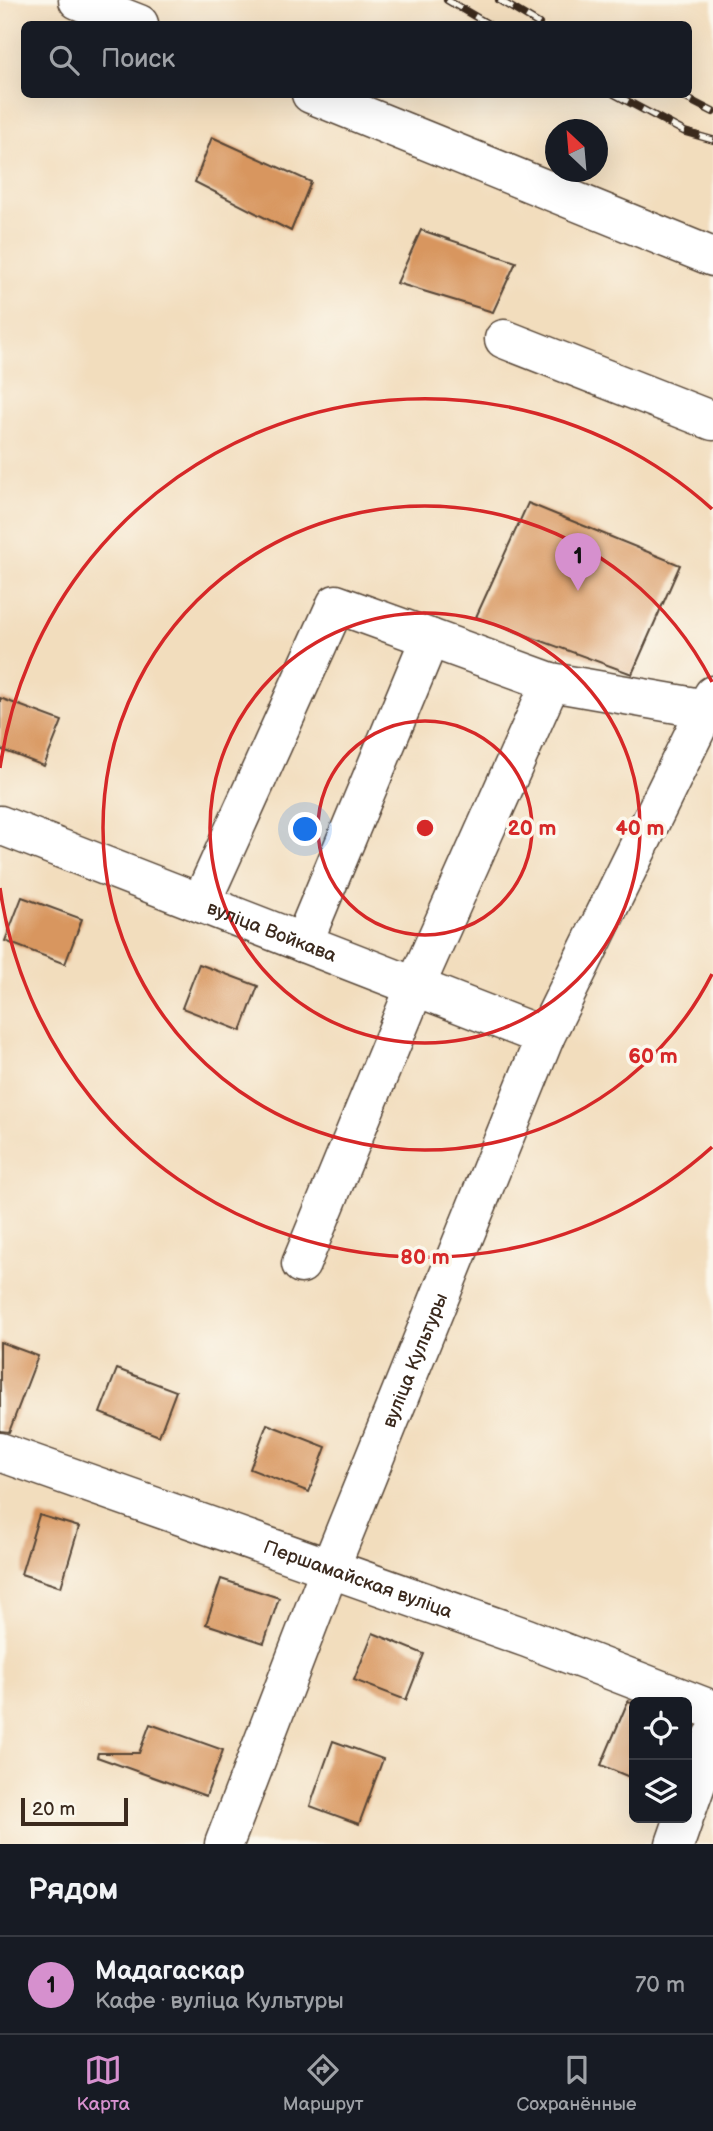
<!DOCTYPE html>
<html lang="ru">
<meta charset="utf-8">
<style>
body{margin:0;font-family:"Balsamiq Sans",sans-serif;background:#242831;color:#f1f3f6}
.controls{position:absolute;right:21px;bottom:21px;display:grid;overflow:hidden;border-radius:10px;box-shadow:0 7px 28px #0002}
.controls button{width:63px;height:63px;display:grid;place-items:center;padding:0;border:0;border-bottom:2px solid #363941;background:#171b24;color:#f1f3f6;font:35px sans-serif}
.compass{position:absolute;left:545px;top:119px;width:63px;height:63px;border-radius:50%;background:#171b24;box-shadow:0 7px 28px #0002;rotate:334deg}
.scale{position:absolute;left:21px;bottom:18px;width:107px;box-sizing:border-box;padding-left:7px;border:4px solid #3b2a1e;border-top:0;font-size:19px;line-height:24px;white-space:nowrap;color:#3b2a1e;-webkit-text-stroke:5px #fbf7ec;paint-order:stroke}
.you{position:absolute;left:306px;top:830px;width:24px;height:24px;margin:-18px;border:5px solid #fff;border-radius:50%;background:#1a73e8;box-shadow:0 0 0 10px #1a73e833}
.badge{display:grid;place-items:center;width:46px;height:46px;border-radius:50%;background:#d690ce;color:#111;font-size:23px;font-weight:700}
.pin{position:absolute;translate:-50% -58px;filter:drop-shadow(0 2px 4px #0008)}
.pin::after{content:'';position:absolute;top:37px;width:24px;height:21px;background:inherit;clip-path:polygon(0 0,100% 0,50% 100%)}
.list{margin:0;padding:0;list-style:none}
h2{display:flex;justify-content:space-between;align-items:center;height:91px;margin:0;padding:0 28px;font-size:30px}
h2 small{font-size:23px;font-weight:400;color:#9ea1a6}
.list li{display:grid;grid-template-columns:46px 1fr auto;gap:21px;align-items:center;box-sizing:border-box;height:98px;padding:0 28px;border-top:2px solid #363941}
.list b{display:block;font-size:26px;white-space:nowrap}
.list p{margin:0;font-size:23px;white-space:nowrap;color:#9ea1a6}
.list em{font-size:23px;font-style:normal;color:#9ea1a6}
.icon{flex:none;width:38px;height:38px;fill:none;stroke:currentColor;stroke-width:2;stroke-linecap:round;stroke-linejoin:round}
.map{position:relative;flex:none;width:713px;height:1844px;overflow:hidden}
.search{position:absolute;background:#171b24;box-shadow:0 7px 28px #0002;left:21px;right:21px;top:21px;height:77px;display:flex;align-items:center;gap:18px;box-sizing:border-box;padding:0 24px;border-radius:10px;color:#9ea1a6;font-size:26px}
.sheet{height:189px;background:#171b24}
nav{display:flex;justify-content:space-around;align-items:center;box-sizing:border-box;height:98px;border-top:2px solid #363941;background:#171b24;font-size:19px;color:#9ea1a6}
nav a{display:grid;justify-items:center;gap:4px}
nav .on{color:#d690ce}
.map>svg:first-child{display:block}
</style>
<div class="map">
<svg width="713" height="1844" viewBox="0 0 713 1844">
<rect width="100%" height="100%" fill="#fbf7ec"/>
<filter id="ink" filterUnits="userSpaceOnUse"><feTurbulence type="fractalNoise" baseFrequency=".0143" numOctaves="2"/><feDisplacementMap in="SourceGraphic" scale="14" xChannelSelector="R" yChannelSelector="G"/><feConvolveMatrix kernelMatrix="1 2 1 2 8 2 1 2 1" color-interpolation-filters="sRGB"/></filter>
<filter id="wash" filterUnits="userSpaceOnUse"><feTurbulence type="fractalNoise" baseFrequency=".00686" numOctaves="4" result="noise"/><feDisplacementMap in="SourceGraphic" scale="28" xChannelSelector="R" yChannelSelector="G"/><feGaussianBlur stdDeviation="1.57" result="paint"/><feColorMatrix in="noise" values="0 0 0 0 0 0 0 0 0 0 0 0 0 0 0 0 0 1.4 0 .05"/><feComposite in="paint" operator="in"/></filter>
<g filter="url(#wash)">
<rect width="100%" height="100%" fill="#f2ddbd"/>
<g id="blocks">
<g fill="#d8965e">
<path d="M212,137l99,45 -20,49 -96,-49z"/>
<path d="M421,230l95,32 -23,50 -96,-29z"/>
<path d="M528,503l152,62 -48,109 -156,-57z"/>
<path d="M0,698l62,23 -18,45 -44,-17z"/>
<path d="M22,897l60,22 -17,45 -60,-23z"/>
<path d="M199,964l59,22 -17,45 -59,-23z"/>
<path d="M0,1342l38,14 -29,76 -9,-1z"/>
<path d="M117,1369l59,22 -17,45 -59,-23z"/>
<path d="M267,1424l59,23 -17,45 -59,-23z"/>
<path d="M39,1515l40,12 -18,60 -40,-13z"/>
<path d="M221,1579l58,19 -15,45 -58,-19z"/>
<path d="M373,1633l51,21 -18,46 -52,-20z"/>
<path d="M628,1701l6,2v76l-33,-14z"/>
<path d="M150,1724l73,26 -17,46 -109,-39 1,-4h41z"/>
<path d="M333,1741l50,18 -24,65 -49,-18z"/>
</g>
</g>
</g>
<g filter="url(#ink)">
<use href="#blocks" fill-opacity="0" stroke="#564536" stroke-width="2"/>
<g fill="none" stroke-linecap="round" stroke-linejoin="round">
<defs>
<g id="minor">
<path d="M78,0l61,24"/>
<path d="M311,94l402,163"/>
<path d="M504,339l209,82"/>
<path id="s1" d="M0,825l545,212"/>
<path d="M201,903l135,-299 215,78 155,27"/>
<path d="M303,943l127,-305"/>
<path d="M301,1264l114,-277 136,-305"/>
<path id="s2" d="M0,1452l527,186 186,72"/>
<path d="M687,1810l26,-73"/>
<path id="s3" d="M224,1844l106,-276 215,-531 168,-342"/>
<path d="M675,1844l9,-26"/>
</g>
</defs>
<use href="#minor" stroke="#564536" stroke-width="41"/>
<use href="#minor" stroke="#fff" stroke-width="38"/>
<defs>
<g id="rail">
<path d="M447,0l41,24"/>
<path d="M499,0l40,24"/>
<path d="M614,94l71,38 28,8"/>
<path d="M678,94l35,18"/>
</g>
</defs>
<use href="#rail" stroke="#3b2a1e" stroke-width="8"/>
<use href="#rail" stroke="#fbf7ec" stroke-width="5" stroke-dasharray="16" stroke-linecap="butt"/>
</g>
</g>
<g fill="none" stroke="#d62828" stroke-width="3.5">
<circle cx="425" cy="828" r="107"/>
<circle cx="425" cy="828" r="215"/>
<path d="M712 974A322 322 0 1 1 712 682"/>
<path d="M712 1147A429 429 0 0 1 0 888M0 768A429 429 0 0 1 712 509"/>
</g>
<g text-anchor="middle" stroke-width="7" stroke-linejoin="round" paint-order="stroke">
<g font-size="19" fill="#3b2a1e" stroke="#fbf7ec">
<text dy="7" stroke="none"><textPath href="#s1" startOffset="292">вуліца Войкава</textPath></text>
<text dy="7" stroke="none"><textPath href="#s3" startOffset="520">вуліца Культуры</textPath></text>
<text dy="7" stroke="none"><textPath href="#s2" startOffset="380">Першамайская вуліца</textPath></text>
</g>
</g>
<circle cx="425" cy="828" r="10" fill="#d62828" stroke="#fbf7ec" stroke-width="3.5"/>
<g font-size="21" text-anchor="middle" font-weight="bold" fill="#d62828" stroke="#fbf7ec" stroke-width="7" stroke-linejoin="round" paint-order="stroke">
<text x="532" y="835">20 m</text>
<text x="640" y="835">40 m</text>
<text x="653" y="1063">60 m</text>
<text x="425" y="1264">80 m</text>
</g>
</svg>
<div class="controls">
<button><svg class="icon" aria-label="locate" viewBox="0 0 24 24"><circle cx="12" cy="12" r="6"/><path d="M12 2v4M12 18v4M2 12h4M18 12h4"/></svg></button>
<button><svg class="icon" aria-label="layers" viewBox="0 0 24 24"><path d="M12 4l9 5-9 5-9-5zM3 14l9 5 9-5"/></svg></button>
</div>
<svg class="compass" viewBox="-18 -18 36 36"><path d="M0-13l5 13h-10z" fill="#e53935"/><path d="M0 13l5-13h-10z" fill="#9ea1a6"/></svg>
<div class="scale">20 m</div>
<div class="you"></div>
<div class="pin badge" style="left:578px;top:591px">1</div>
<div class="search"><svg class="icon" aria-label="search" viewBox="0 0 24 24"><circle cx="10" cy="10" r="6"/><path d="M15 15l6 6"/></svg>Поиск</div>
</div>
<section class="sheet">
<h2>Рядом<small></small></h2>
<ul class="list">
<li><span class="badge">1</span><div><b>Мадагаскар</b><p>Кафе · вуліца Культуры</p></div><em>70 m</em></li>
</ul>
</section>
<nav>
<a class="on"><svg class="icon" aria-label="map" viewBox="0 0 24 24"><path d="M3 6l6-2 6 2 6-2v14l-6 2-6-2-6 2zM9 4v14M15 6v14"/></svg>Карта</a>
<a><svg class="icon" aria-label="directions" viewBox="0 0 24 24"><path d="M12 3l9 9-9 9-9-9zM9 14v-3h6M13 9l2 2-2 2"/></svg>Маршрут</a>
<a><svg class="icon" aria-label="saved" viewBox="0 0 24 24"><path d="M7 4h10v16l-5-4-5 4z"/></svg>Сохранённые</a>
</nav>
